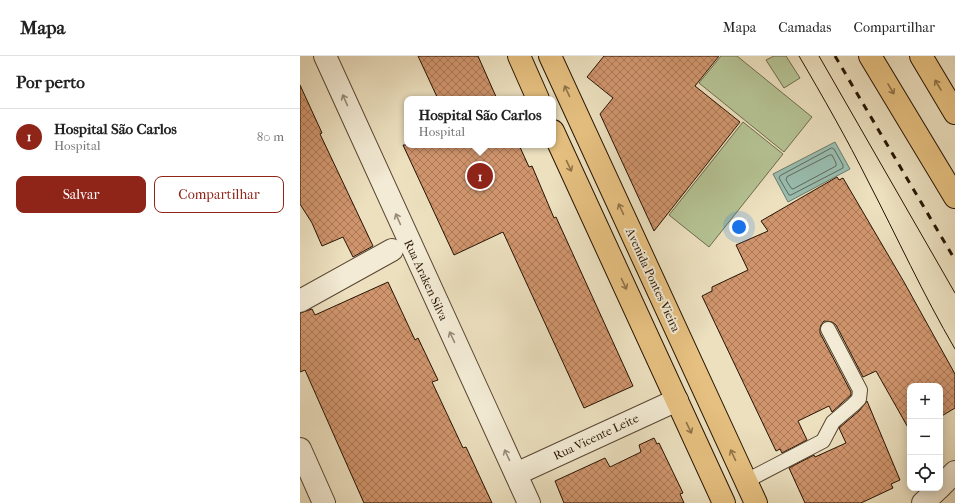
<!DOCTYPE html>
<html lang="pt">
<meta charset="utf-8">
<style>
body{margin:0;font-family:"IM FELL French Canon",serif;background:#f2f2f2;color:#222}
.controls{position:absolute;right:12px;bottom:12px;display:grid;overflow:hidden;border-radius:8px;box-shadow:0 2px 10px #0003}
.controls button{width:36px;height:36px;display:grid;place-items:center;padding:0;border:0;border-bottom:1px solid #e0e0e0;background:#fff;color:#222;font:20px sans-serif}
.you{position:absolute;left:439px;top:171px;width:14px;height:14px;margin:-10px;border:3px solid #fff;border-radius:50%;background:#1a73e8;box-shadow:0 0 0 6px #1a73e833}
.badge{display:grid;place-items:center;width:26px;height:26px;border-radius:50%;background:#8f2418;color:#fff;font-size:13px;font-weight:700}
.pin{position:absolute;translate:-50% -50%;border:2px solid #fff;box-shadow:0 1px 4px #0006}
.popup{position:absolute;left:104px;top:40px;width:152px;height:52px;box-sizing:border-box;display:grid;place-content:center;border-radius:8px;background:#fff;filter:drop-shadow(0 1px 3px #0005);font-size:13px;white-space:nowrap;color:#767676}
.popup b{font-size:15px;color:#222}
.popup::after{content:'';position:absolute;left:50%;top:100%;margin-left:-8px;border:8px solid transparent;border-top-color:#fff}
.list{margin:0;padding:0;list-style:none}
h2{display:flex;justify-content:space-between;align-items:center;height:52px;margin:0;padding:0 16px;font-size:17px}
h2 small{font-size:13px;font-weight:400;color:#767676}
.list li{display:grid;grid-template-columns:26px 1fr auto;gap:12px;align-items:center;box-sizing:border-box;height:56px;padding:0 16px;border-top:1px solid #e0e0e0}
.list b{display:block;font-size:15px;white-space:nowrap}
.list p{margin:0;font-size:13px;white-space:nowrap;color:#767676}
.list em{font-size:13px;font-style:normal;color:#767676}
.actions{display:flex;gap:8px;padding:12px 16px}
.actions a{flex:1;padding:9px 0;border:1px solid #8f2418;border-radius:8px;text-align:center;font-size:14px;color:#8f2418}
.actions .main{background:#8f2418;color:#fff}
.icon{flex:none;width:22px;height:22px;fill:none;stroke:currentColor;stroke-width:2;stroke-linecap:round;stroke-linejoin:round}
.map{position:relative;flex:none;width:655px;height:447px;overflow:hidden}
header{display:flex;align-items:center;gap:24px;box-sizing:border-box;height:56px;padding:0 20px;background:#fff;border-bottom:1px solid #e0e0e0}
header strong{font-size:19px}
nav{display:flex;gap:22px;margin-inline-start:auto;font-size:14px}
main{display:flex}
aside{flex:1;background:#fff}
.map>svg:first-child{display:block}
</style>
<header>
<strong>Mapa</strong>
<nav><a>Mapa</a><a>Camadas</a><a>Compartilhar</a></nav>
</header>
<main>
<aside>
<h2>Por perto<small></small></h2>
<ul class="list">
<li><span class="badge">1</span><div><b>Hospital São Carlos</b><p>Hospital</p></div><em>80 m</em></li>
</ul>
<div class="actions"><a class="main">Salvar</a><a>Compartilhar</a></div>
</aside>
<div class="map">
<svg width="655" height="447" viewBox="0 0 655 447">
<defs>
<pattern id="building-cross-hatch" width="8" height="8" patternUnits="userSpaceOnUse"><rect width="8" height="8" fill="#d0956d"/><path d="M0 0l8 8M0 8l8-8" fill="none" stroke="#a97857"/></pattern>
</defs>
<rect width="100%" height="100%" fill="#ece0bf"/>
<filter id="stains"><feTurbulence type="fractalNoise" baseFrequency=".005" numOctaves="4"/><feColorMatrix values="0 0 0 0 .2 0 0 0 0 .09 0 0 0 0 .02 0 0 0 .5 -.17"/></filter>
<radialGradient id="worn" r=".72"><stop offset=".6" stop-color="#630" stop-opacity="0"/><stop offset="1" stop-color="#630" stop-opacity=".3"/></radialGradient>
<g fill="#b5c394" stroke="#6e6b4b">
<path d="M421,0h16l75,61 -28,35 -85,-69z"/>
<path d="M474,0h12l14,22 -16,10 -18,-28z"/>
<path d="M443,66l40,32 -74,93 -40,-32z"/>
</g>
<path fill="#99bdb0" stroke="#6b796a" d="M535,86l15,27 -62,33 -15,-28z"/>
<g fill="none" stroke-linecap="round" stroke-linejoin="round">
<g stroke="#606859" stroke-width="1">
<path d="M532,92l2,1 9,16v3l-52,27h-2l-10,-17 1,-2z"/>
<path d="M530,99h2l4,8v3l-43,23 -2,-1 -5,-8 1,-3z"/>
</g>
</g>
<g fill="url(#building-cross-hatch)" stroke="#261302">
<path d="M118,0h60l19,43h-59z"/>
<path d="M304,0h115l-24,30 45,36 -86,109 -54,-117 13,-16 -26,-21z"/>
<path d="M0,29l22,48 -2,1 53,112 -20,11 -10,-20 -21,9 -10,-23 -12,-19z"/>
<path d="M103,89h116l10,22 3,-1 22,52 2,-1 77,169 -49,22 -81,-176 -49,23z"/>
<path d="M537,121l2,3 4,-2 61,104 51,92v34l-15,9v-31h-30v45l-34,-60 -13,6 -27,-52 -4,-3 -8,-1 -3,4 -1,4v4l31,59v3l-19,17 -3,-6 -31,15 9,19 -25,13 -2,-4 -4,2 -74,-155 10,-5v-4l36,-17 -12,-25 32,-14 -7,-10z"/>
<path d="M88,226l27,58 3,-2 20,42 -6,2 31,66 3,-1 26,56h-128l-59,-133 -5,2v-59l12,-4 3,6z"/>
<path d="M567,345l33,79 -9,4 2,4 -32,15h-56l-16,-35 25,-13 1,2 31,-14 -7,-15 20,-17z"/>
<path d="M354,382l3,6 2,-1 24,50 -3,1 4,9h-120l-9,-22 50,-23 5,9 31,-15 -2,-7z"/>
</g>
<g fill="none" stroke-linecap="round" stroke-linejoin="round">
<defs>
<path id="lane" d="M446,425l77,-40 10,-19 20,-17 6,-6 1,-9 -32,-61"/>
<g id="street">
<path d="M25,0l204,447"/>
<path d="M0,245l92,-51"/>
<path d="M0,393l24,54"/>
<path d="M216,418l161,-74"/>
<path d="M640,431l15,-15"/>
<path d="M623,447l16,-15"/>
</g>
<g id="primary">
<path d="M219,0l19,43"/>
<path d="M250,0l206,447"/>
<path d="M253,75l171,372"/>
</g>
<g id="highway">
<path d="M570,0l85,141"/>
<path d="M621,0l34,57"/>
</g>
</defs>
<use href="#lane" stroke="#584631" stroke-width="16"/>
<use href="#street" stroke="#584631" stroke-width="24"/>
<use href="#primary" stroke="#261302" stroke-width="24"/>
<use href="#highway" stroke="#261302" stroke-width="24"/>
<use href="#lane" stroke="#f3ebd5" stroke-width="14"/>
<use href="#street" stroke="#f3ebd5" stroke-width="22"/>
<use href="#primary" stroke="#e6c080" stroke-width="22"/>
<use href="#highway" stroke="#e6c080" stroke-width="22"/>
<g stroke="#261302" stroke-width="1">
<path d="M499,0c24,41 48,83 69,125 29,56 55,113 87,168"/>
<path d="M519,0l136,237"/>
</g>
<path stroke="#261302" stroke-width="3" stroke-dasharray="7 7" stroke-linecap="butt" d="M535,0l120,204"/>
</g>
<defs><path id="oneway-shaft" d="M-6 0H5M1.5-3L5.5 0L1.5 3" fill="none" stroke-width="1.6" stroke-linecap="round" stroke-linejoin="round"/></defs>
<g stroke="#907247">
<use href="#oneway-shaft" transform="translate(638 29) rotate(-121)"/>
<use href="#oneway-shaft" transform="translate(591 33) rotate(59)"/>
<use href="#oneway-shaft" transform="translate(267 35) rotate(-115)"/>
<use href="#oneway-shaft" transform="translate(269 110) rotate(65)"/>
<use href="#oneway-shaft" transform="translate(321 153) rotate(-115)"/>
<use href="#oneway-shaft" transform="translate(324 228) rotate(65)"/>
<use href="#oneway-shaft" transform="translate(389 372) rotate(65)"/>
<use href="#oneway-shaft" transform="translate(433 399) rotate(-115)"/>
</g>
<g stroke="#978a76">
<use href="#oneway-shaft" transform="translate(45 44) rotate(-114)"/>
<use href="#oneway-shaft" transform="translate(98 163) rotate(-114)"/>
<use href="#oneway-shaft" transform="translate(152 281) rotate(-115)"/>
<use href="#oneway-shaft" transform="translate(207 399) rotate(-115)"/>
</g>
<g text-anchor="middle" stroke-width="4" stroke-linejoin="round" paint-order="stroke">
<g font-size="12" fill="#261302" stroke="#f3ebd5">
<text transform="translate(126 224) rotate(65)" y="4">Rua Araken Silva</text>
<text transform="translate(353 224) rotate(65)" y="4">Avenida Pontes Vieira</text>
<text transform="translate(296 381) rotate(-25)" y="4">Rua Vicente Leite</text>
</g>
</g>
<rect width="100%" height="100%" filter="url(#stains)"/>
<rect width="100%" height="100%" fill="url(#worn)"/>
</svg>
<div class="controls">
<button>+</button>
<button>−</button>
<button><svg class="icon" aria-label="locate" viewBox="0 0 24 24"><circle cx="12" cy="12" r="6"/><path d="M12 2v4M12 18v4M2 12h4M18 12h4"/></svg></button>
</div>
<div class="you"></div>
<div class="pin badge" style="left:180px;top:120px">1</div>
<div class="popup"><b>Hospital São Carlos</b>Hospital</div>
</div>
</main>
